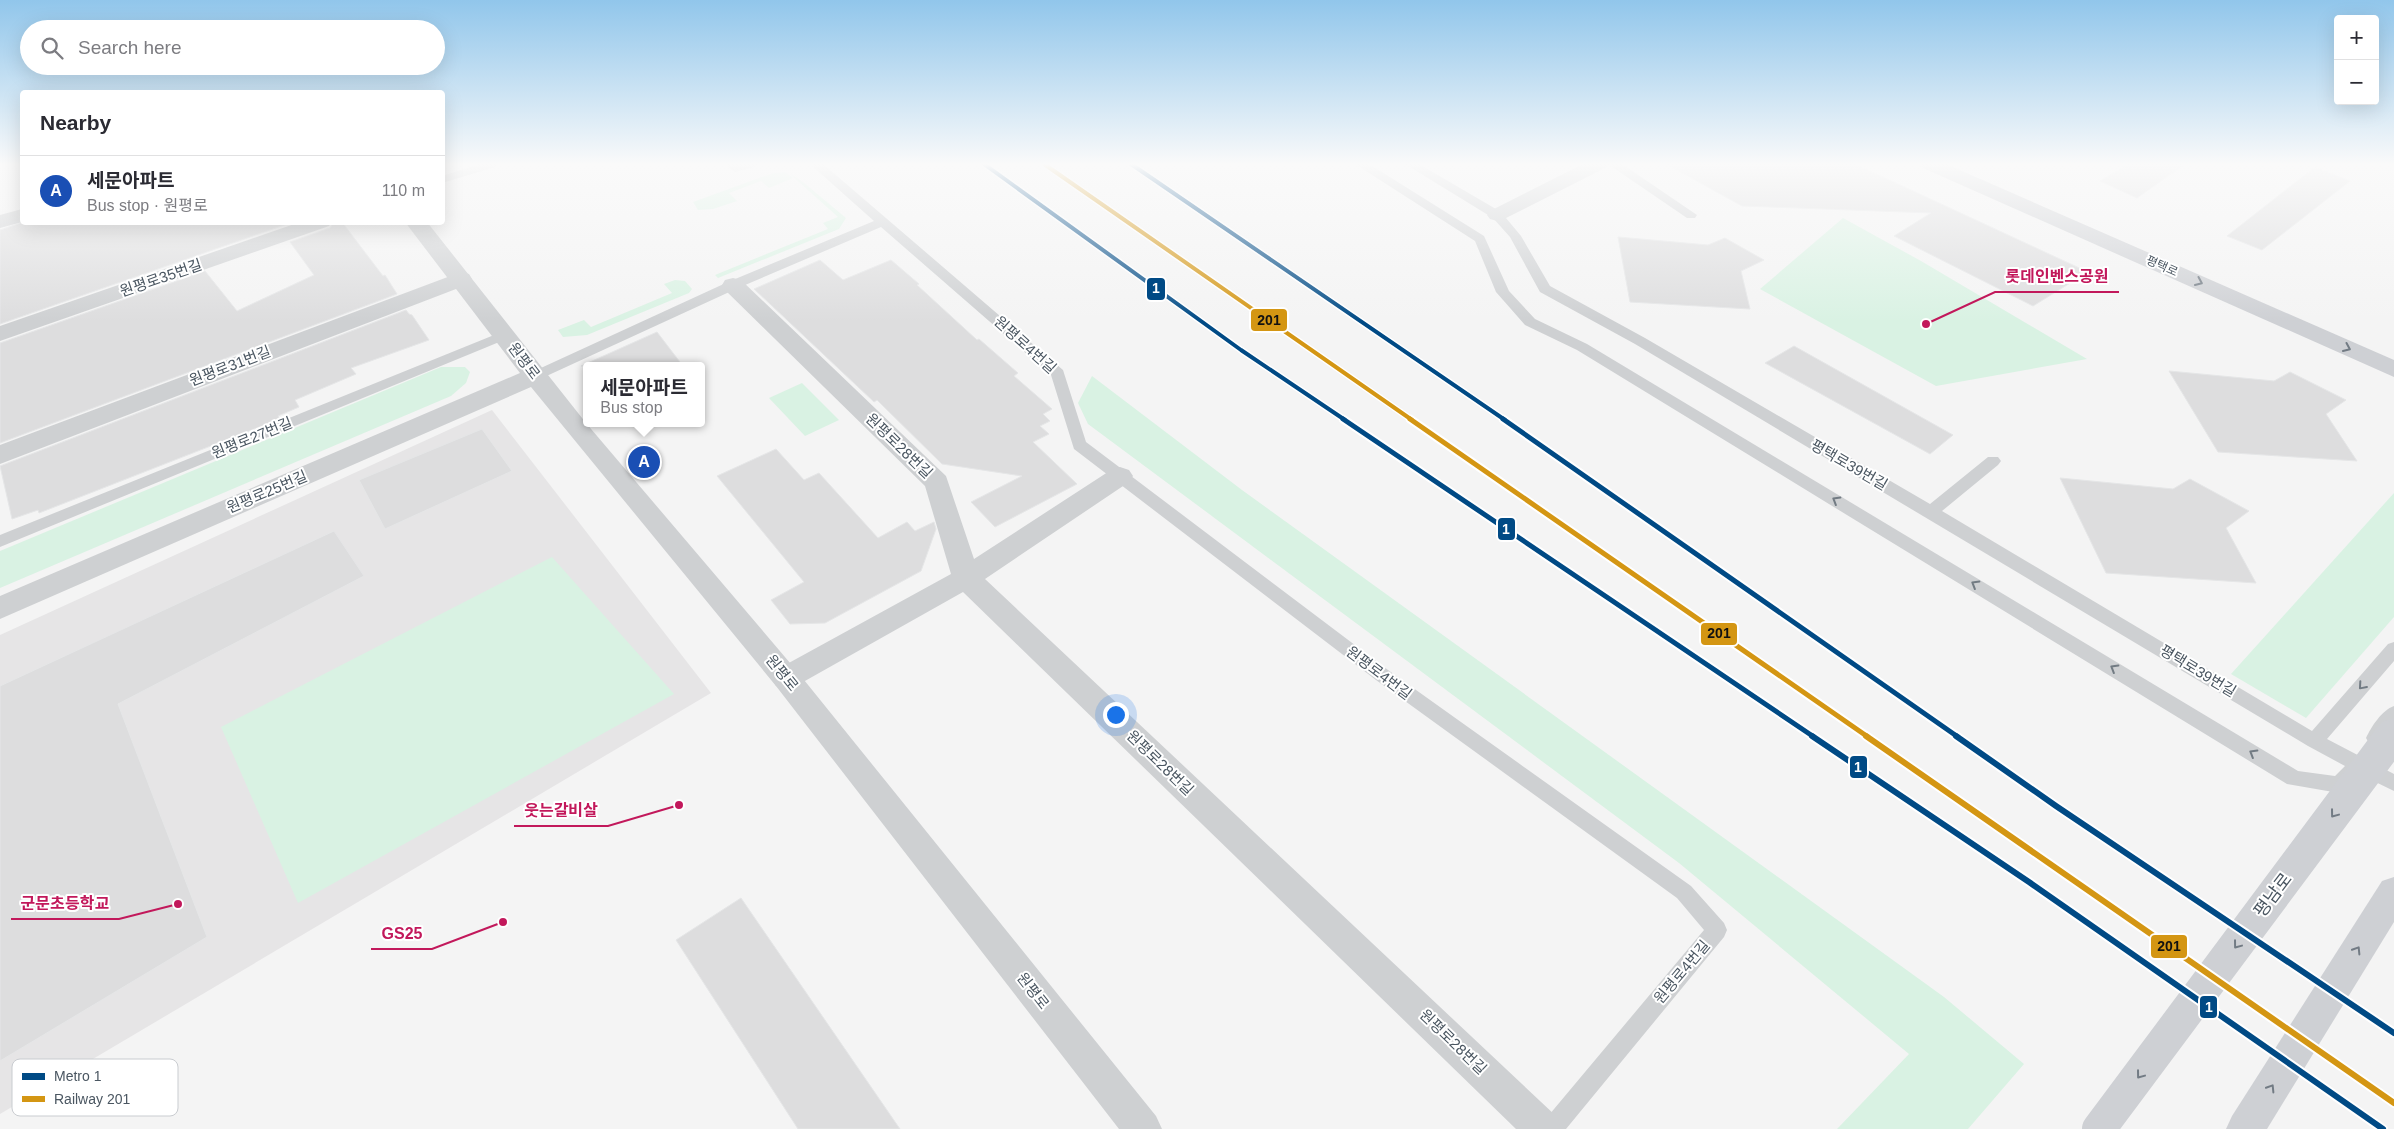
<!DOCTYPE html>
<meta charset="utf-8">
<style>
body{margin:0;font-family:Helvetica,"Noto Sans KR",sans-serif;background:#f7f7f7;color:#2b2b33}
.controls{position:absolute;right:15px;top:15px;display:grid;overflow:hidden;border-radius:5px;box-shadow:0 5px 20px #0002}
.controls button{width:45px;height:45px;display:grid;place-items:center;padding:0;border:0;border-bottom:1px solid #e1e1e2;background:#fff;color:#2b2b33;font:25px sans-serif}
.you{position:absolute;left:1115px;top:714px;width:18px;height:18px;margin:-12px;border:4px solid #fff;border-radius:50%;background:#1a73e8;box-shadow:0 0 0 8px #1a73e833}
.badge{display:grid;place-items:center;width:32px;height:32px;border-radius:50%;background:#868d94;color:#fff;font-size:16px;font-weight:700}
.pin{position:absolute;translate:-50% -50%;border:2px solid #fff;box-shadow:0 1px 5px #0006}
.popup{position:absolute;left:583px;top:362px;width:122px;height:65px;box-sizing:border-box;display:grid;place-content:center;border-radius:5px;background:#fff;filter:drop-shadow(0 1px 4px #0005);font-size:16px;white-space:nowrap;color:#7c7c81}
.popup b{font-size:19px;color:#2b2b33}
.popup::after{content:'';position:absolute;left:50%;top:100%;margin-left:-10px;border:10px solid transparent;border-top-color:#fff}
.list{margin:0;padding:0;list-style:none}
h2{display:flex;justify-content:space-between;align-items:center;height:65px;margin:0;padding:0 20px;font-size:21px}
h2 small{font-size:16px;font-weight:400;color:#7c7c81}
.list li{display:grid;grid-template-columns:32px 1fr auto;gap:15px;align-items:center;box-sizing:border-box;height:70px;padding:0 20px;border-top:1px solid #e1e1e2}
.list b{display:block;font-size:19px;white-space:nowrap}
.list p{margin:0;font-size:16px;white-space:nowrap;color:#7c7c81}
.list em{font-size:16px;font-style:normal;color:#7c7c81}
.icon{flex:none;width:28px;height:28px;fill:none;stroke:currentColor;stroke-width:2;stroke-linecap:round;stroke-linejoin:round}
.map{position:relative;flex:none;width:2394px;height:1129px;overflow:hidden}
.search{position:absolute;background:#fff;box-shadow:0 5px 20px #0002;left:20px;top:20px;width:425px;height:55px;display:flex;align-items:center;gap:12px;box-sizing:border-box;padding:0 18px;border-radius:28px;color:#7c7c81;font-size:19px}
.panel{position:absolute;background:#fff;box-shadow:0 5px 20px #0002;left:20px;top:90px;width:425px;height:135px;border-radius:5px}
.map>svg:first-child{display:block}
</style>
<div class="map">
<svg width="2394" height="1129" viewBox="0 0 2394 1129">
<rect width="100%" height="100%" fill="#f4f4f4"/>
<path fill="#e6e5e6" d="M492,410l219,283 -711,421v-479z"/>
<g fill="#d9f2e3">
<path d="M785,172l8,6 -24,10 -8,-7 -32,12 8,8 -24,8 -15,1 -5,-8 80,-29z"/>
<path d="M789,173l14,9 43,36 -7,11 -121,49 -3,-3 113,-46 -5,-6 15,-6z"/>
<path d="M1843,218l78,43 166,98 -151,27 -176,-97z"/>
<path d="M675,280l10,1 7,8 -3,4 -102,42 -24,2 -5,-7 26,-10 7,7 81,-34 -8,-9z"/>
<path d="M441,367h24l5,5 -4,11 -15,13 -451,192v-37z"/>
<path d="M1092,376l150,114 702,507 80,67 -56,65h-131l72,-75 -230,-191 -591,-439 -10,-21z"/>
<path d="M802,383l37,37 -34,16 -36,-38z"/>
<path d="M2394,493v124l-88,101 -75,-44z"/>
<path d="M552,557l122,137 -376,209 -77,-176z"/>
</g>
<g fill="#ddddde" stroke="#e5e6e7">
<path d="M1666,164h189l233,108 -55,34 -139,-70 37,-23 -189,-7z"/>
<path d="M2128,164h57l-48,34 -37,-17z"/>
<path d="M2315,167l35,14 -88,69 -35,-14z"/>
<path d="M24,222h269l-293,102v-94z"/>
<path d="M334,222h8l41,54 2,-1 12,19 -397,149v-100l205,-72 32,40 77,-36 -24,-33 40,-14z"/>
<path d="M1618,237l90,8 17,-7 39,22 -23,11 9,38 -120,-7z"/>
<path d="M820,260l23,20 48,-20 28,24 -2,1 60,55 2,-1 39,34 -4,3 38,33 -9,5 7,7 -10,5 9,8 -16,8 44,42 -82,43 -24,-25 51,-26 -80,-12 -65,-64 -3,2 -120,-113z"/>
<path d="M406,310l3,4 3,1 17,25 -78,28 5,6 -61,26 4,7 -21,9 2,3 -241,94 -1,-3 -26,9 -12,-53z"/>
<path d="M657,332l26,34h-102z"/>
<path d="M1794,346l159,89 -23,19 -165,-91z"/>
<path d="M2169,371l105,10 16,-9 56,28 -20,14 31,47 -139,-9z"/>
<path d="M482,429l30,42 -127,58 -26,-49z"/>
<path d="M776,449l28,31 15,-7 59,65 29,-16 8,9 19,-9 2,7 -15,42 -96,52 -35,1 -19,-24 33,-18 -87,-106z"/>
<path d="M2060,478l113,11 17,-10 59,32 -23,17 30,55 -150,-10z"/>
<path d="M334,531l30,45 -246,128 89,233 -207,124v-375z"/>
<path d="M741,898l159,231h-102l-122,-189z"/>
</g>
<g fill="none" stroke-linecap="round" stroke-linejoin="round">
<g fill="#ced0d2" fill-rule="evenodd">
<path d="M480,164h17l-2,3 -53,16v-7z"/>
<path d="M724,164h33l-2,3 -20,5z"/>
<path d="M810,164h13l240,206 23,72 302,228 303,216 33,37 3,7 -3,7 -158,192h-25l3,-8 160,-191 -27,-32 -301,-218 -302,-231 -23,-74 -170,-148 -143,61 -198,91h-10l-2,-3 2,-3 198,-91 146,-61z"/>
<path d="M1355,164h14l115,72 25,55 26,28 52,25 711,427 37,5 10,-10 -37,-20 -673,-402 -95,-52 -30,-55 -17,-19 -88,-54h14l82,48 20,24 29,50 95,52 285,166 58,-47h10l3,4 -3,4 -56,46 370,220 76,-87 6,-2v19l-67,78 67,35v17l-37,-18 -11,18 -7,2 -52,-9 -710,-434 -52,-25 -29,-33 -21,-51z"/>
<path d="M1608,164h14l75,51 -2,3h-8z"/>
<path d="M504,331l7,4 -2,3 -509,209v-12z"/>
<path d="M2394,706c0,6 0,15 0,21 -4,11 -15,20 -25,16l-3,-5c5,-11 16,-28 28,-32z"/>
</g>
<g fill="#ced0d2" fill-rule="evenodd">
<path d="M1583,164h25l-3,4 -101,51 -7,2 -7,-2 -3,-4 3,-4z"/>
<path d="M22,209v13l-22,6v-13z"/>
<path d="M300,222h32l-3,4 -329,115v-15z"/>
<path d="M461,272l8,2 3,5 -3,5 -469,180v-19z"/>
<path d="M733,278l8,2 205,196 28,83 137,-89 9,-3 9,3 4,6 -4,6 -144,97 571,537 6,13h-46l-553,-537 -167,94 -10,4 -10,-4 -5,-8 5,-8 175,-96 -26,-88 -200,-196 -3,-5 3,-5z"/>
</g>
<path fill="#ced0d2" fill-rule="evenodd" d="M405,222h22l159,201 210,247 360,446 6,13h-43l-343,-443 -245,-299 -531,232v-23l520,-223z"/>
<g fill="#ced0d4" fill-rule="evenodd">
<path d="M1920,164h26l448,196v17l-471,-209z"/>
<path d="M2394,877v45l-127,207h-41l6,-13 150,-235z"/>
</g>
<path stroke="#ced0d4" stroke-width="28" d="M2391,737l3,-4"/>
<path stroke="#ced0d4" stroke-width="34" d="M2099,1129l293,-393"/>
<defs>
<path id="rail-1-far2" d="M1044,164l368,256"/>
<path id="rail-1-far1" d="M1410,419l458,318"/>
<path id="rail-1" d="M1866,736l528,367"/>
</defs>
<use href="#rail-1-far2" stroke="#fff" stroke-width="7"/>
<use href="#rail-1-far1" stroke="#fff" stroke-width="9"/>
<use href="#rail-1" stroke="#fff" stroke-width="10"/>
<use href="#rail-1-far2" stroke="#d49613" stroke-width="4"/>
<use href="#rail-1-far1" stroke="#d49613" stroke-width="5"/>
<use href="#rail-1" stroke="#d49613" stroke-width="6"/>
<defs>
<g id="metro-1-far2">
<path d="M984,164l257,186 104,70"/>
<path d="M1131,164l374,256"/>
</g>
<g id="metro-1-far1">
<path d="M1343,419l471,318"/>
<path d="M1503,419l455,318"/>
</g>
<g id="metro-1">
<path d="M1812,736l217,146 354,247"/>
<path d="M1956,736l100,70 338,227"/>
</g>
</defs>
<use href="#metro-1-far2" stroke="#fff" stroke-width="7"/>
<use href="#metro-1-far1" stroke="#fff" stroke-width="9"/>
<use href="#metro-1" stroke="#fff" stroke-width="10"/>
<use href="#metro-1-far2" stroke="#004a85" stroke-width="4"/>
<use href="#metro-1-far1" stroke="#004a85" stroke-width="5"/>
<use href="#metro-1" stroke="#004a85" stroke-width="6"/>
</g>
<defs><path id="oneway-chevron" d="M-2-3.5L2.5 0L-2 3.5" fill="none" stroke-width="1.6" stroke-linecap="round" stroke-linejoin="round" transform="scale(1.25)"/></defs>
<g stroke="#727b84">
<use href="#oneway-chevron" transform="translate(2199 282) rotate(24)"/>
<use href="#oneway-chevron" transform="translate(2347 348) rotate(24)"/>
<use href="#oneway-chevron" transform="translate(2334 814) rotate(127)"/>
<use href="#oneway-chevron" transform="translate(2237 945) rotate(127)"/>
<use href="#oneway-chevron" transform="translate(2357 950) rotate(-58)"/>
<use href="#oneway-chevron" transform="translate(2140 1075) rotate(127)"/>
<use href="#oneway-chevron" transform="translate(2271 1088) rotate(-58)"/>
</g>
<g stroke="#727b83">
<use href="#oneway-chevron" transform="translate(1836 500) rotate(-149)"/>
<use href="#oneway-chevron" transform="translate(1975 584) rotate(-149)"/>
<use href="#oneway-chevron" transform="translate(2114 668) rotate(-149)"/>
<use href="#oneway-chevron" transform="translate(2362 686) rotate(131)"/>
<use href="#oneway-chevron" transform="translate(2253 753) rotate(-149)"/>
</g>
<linearGradient id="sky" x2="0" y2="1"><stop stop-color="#91c6eb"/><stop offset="0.51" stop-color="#fafafa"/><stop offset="1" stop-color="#fafafa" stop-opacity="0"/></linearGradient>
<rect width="2394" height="322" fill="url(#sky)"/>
<g text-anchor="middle" stroke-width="4" stroke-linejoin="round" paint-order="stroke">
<g font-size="12" fill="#4a5661" stroke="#fff">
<text transform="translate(2162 266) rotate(24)" y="4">평택로</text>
</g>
<g font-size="15" fill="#4a5661" stroke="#fff">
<text transform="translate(161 278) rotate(-19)" y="5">원평로35번길</text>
<text transform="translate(1025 345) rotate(42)" y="5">원평로4번길</text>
<text transform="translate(524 361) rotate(53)" y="5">원평로</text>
<text transform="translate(230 366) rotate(-21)" y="5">원평로31번길</text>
<text transform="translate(252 438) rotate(-22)" y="5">원평로27번길</text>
<text transform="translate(899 446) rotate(44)" y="5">원평로28번길</text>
<text transform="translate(1849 465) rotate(30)" y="5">평택로39번길</text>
<text transform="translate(267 492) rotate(-23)" y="5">원평로25번길</text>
<text transform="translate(2198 671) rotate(31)" y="5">평택로39번길</text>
<text transform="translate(782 673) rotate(51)" y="5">원평로</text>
<text transform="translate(1379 673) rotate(37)" y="5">원평로4번길</text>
<text transform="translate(1160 763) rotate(44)" y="5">원평로28번길</text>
<text transform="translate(1682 972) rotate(-50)" y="5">원평로4번길</text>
<text transform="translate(1033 991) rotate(52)" y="5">원평로</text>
<text transform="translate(1453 1042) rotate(44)" y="5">원평로28번길</text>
</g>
<g font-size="18" fill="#4a5661" stroke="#fff">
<text transform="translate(2273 895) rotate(-53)" y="6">평남로</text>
</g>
</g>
<rect x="12" y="1059" width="166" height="57" rx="8" fill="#fff" stroke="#c9ccd0" stroke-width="1"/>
<rect x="22" y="1073" width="23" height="7" fill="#004a85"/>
<rect x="22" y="1096" width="23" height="6" fill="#d49613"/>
<g font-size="14" fill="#4a5661">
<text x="54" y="1081">Metro 1</text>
<text x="54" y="1104">Railway 201</text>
</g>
<path fill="none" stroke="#c2185b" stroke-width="2" d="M1926 324L1995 292H2119M679 805L608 826H514M178 904L119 919H11M503 922L432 949H371"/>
<g fill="#c2185b" stroke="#fff" stroke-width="2">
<circle cx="1926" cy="324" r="5"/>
<circle cx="679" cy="805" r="5"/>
<circle cx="178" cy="904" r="5"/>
<circle cx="503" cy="922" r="5"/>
</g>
<g font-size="16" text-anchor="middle" font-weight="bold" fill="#c2185b" stroke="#fff" stroke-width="4" stroke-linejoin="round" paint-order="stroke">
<text x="2057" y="282">롯데인벤스공원</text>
<text x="561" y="816">웃는갈비살</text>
<text x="65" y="909">군문초등학교</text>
<text x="402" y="939">GS25</text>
</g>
<g stroke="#fff" stroke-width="2">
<rect x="1146" y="277" width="20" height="24" rx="5" fill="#004a85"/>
<rect x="1250" y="308" width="38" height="24" rx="5" fill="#d49613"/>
<rect x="1497" y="517" width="19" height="24" rx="5" fill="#004a85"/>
<rect x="1700" y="622" width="38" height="24" rx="5" fill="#d49613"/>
<rect x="1849" y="755" width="19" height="24" rx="5" fill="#004a85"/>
<rect x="2150" y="934" width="38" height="25" rx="5" fill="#d49613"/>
<rect x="2199" y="995" width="19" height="24" rx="5" fill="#004a85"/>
</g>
<g font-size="14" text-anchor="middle" font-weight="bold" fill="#fff">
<text x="1156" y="293">1</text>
<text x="1506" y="534">1</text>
<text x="1858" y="772">1</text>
<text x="2209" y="1012">1</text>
</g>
<g font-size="14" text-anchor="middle" font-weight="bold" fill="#111">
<text x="1269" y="325">201</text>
<text x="1719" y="638">201</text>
<text x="2169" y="951">201</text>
</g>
</svg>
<div class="controls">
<button>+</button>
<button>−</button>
</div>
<div class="you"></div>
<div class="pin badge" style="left:644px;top:462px;background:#1a4fb4">A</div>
<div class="popup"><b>세문아파트</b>Bus stop</div>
<div class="search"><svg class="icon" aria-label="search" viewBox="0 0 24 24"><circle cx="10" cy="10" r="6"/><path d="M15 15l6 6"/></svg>Search here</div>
<section class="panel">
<h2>Nearby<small></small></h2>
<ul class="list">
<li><span class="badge" style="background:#1a4fb4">A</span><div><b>세문아파트</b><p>Bus stop · 원평로</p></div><em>110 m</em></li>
</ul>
</section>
</div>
